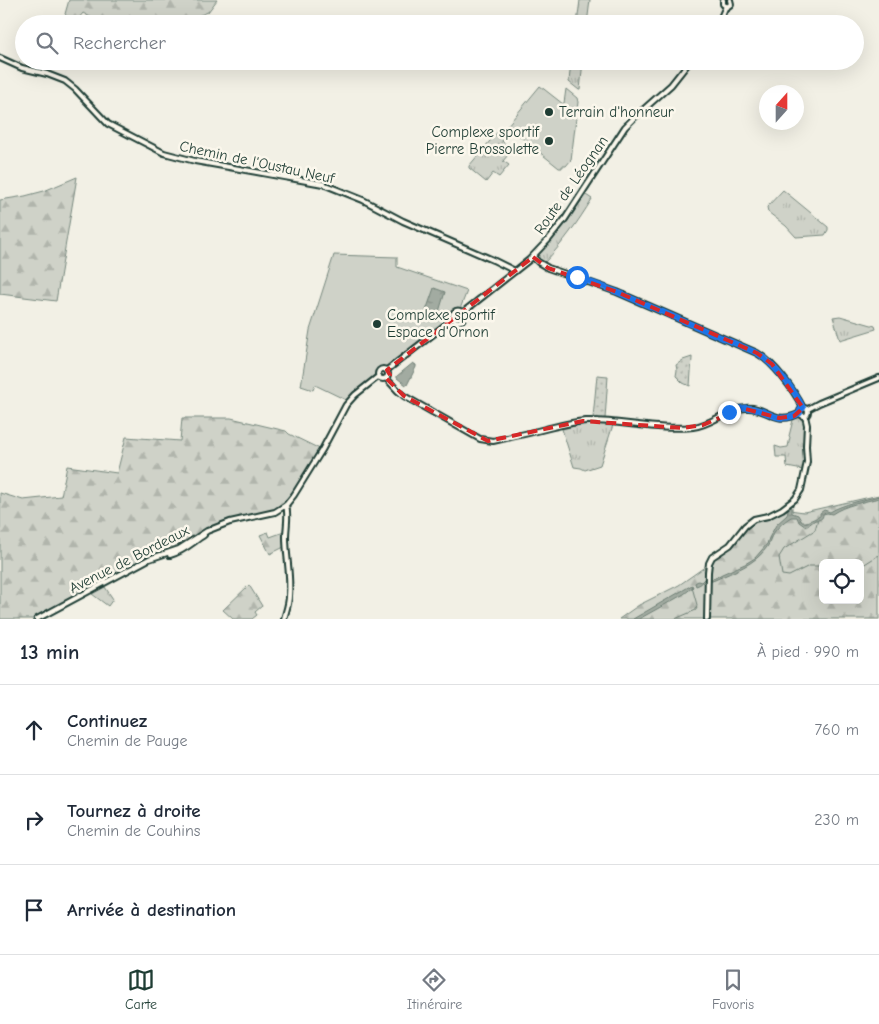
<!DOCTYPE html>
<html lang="fr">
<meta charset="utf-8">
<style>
body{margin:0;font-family:"Comic Neue",sans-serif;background:#f6f6f7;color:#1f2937}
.controls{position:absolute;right:15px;bottom:15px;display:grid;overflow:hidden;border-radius:8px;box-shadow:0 5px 20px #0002}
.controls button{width:45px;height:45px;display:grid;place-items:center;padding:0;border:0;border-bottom:1px solid #e0e1e3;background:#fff;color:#1f2937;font:25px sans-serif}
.compass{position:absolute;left:759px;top:85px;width:45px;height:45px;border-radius:50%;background:#fff;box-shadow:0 5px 20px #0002;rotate:21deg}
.stop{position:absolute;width:15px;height:15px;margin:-11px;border:4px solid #1a73e8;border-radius:50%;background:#fff}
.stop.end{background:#1a73e8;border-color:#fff;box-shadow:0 1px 5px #0008}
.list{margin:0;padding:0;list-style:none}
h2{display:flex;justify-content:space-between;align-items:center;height:65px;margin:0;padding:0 20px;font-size:21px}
h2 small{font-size:16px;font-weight:400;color:#747a83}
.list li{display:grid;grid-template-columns:32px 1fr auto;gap:15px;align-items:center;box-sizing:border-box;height:90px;padding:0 20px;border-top:1px solid #e0e1e3}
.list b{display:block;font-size:19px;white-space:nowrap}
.list p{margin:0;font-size:16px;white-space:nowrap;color:#747a83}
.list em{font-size:16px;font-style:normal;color:#747a83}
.icon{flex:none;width:28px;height:28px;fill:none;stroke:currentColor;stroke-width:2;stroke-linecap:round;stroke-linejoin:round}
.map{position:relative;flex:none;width:879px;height:619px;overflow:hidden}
.search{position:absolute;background:#fff;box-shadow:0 5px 20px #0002;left:15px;right:15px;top:15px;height:55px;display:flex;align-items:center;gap:12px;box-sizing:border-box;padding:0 18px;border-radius:28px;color:#747a83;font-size:19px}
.sheet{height:335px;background:#fff}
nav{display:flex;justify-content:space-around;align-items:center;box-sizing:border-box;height:70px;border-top:1px solid #e0e1e3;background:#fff;font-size:14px;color:#747a83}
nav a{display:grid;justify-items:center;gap:2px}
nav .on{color:#1f3d34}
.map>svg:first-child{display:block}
</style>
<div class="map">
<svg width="879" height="619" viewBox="0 0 879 619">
<defs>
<pattern id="grass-dots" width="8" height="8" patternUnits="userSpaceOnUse" patternTransform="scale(1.25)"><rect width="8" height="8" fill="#cfd2c8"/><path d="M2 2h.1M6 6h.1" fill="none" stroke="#b1b5ac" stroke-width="1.8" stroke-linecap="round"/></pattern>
<pattern id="forest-firs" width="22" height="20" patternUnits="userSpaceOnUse" patternTransform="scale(1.25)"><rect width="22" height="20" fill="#cfd2c8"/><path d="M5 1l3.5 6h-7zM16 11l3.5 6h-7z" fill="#b1b5ac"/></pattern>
<pattern id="park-tufts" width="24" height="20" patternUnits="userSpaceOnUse" patternTransform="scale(1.25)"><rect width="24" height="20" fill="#cfd2c8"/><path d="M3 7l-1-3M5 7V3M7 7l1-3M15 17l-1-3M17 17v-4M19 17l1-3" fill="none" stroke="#b1b5ac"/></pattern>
<pattern id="water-ripples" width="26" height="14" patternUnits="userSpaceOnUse" patternTransform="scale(1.25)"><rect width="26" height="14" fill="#a2aba1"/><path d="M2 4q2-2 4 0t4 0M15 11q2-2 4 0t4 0" fill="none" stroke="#838c84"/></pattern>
</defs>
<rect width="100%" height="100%" fill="#f2f0e5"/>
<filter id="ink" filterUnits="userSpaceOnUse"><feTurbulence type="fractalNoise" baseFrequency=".02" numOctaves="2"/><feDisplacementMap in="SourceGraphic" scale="10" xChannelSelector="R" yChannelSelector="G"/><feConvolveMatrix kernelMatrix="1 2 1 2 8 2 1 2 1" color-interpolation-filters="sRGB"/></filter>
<g filter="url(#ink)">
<g fill="url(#grass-dots)" stroke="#77887e">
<path d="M692,357v1l-2,28 -7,-3 -7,-7 1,-6 -1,-5 7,-5z"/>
<path d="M597,375l11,1 -3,43 -12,-1z"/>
</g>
<g fill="url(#forest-firs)" stroke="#77887e" fill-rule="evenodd">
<path d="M69,0h148l-9,12 -10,4 -9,8h-86l-20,-11 -9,11 -9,-10z"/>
<path d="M77,177l-21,124 -56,-7v-94l25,-4 19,-5z"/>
<path d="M182,418h49l55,13 3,3 33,16 -28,45 -13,13 -51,14 -15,6 -39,25 -29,9 -110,57h-37v-126l23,7 38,-4 6,-30 50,7 9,-36 54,4z"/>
<path d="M879,495v124h-260l20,-14 40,-20 30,-21 3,-7 18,-12 15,-19 9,-7 28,-10 22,3zM823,563h37v37h-37z"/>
<path d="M268,532l2,5 14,-5v15l-14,7 -10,-19z"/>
<path d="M249,585l13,21 -7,6 2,3 -5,4h-19l-10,-9z"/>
</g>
<g fill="url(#park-tufts)" stroke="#77887e">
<path d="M580,0h10l-3,24h-10z"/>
<path d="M571,61h12l-3,29h-1l-10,-8z"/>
<path d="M500,129h2l6,4 -6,8 10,9 -9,11 6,4 -10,12 -6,-4 -7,9 -17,-14v-2z"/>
<path d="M783,190l45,37v3l-3,5 -29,2 -10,-11 -18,-14 -1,-5z"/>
<path d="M586,195l6,4c-14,23 -29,44 -47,63 -5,-1 -6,-3 -6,-7l46,-59z"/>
<path d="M840,316l35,10 1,3 -36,11 -7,-23z"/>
<path d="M798,417l4,1 3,5v39l-2,8 -16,-3 -1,-10h-10l-1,-11 6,2 7,-1 2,-10 -1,-1 4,-16z"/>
<path d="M592,423l21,2 -13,40 -15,5 -4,-2 -7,-1 -12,-38 13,-3z"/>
<path d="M105,587l8,12 -5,7 -16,-12z"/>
</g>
<g fill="#cfd2c8" stroke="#77887e">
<path d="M540,86l23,18 1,-1 2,-14 11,9 1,4 -7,58 -5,6h-4v2h-3l-52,-42z"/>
<path d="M334,255l63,2v10l70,24 -7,18c-7,0 -8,3 -10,9l-61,50h-9l-4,3 -2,6 -28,23 -31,-15 -2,5 -12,-4 9,-56z"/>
</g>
<g fill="url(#water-ripples)" stroke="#6e7f75">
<path d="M434,288l11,4 -7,23 -12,-4z"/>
<path d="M413,363l3,2v2l-9,18h-1l-9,-7v-2z"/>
<path d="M879,496v2c-15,4 -34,7 -47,16l-5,-1 -4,1c0,5 -3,6 -8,6l-9,7 -7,-5 -2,-5h-6c-8,5 -18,14 -21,23 -1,2 -1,5 -3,7 -12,18 -33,24 -52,33 -4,2 -8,1 -12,2 -2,2 -4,3 -7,4l-1,-3 3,-2 3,1 3,-3 4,1 7,-2 7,-4 23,-10 10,-6 12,-14 2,-6 7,-13 11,-10 1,-5v-2l4,-1v6l6,2 4,7h4c3,-1 13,-5 14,-6v-3l4,-3 6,2c13,-8 34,-12 49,-16z"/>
<path d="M692,585l1,2 -9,7 -45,25h-6z"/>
</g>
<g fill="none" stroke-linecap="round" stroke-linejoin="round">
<g stroke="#6e7f75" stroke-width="1">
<path d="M818,519l-3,11 -31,19 -5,8 3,18 7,1 20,-10h14"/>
<path d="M860,567l19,-12"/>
<path d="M675,619l21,-9 1,-5 -5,-18"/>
</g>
<defs>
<g id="secondary">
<path d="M723,0v4l4,3 4,-3 -1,-4"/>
<path d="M718,24l8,-18"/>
<path d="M0,58l22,10 25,6 18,7 10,8 33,35 56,29 31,8 128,23 40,16 40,21 90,39 22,11"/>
<path d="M533,257l5,5 10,6 69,24 140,61c17,10 37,37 46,55"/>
<circle cx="458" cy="316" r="5.5"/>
<path d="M462,313l67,-53 20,-21 16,-20 60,-92 10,-10 36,-32 19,-24"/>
<circle cx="383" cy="374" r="5"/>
<path d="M387,370l66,-51"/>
<path d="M386,378l12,13 6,5 76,43 13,2c19,-4 37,-8 56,-13 12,-3 24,-6 37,-7 36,-1 71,10 107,6 19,-2 33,-18 53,-19 21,-2 28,19 54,5"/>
<circle cx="804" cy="412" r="4"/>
<path d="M808,409l11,-6 60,-25"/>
<path d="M170,555c13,-3 23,-13 34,-20"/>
<path d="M37,619l112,-60 30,-10 28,-18 23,-9 45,-10 11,-7 8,-10 28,-45 24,-45 9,-10 24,-19"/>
<path d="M284,619c2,-8 5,-15 5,-23 2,-20 -3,-40 -3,-59 0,-10 3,-22 0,-32"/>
<path d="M707,619l1,-47 1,-9 3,-6 18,-12 15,-19 9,-7 14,-3 14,-7 13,-10 6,-9 6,-28 -1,-16 1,-21 -2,-9"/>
</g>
</defs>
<use href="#secondary" stroke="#1f3d34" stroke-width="8"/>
<use href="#secondary" stroke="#fbf7ec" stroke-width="4"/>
</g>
</g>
<g fill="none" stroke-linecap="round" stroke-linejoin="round" filter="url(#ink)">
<path stroke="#1a73e8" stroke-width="6" d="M577,277l40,15 140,61c16,10 38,37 46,55l-3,2v3c-24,13 -30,-4 -51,-5 -6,-1 -13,1 -20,4"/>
</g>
<path fill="none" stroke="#d62828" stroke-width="4" stroke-dasharray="10 6" stroke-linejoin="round" d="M533,257l15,11 69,24 140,61 15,11 31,44 -9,8 -15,2 -37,-10 -39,17 -21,3 -99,-7 -95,20 -84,-45 -18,-18 4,-3 -3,-5z"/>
<g fill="#1f3d34" stroke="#fbf7ec" stroke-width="2">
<circle cx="549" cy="112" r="5"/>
<circle cx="549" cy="141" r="5"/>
<circle cx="377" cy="324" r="5"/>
</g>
<g text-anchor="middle" stroke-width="5" stroke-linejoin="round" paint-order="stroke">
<g font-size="15" fill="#1f3d34" stroke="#fbf7ec" text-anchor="start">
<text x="559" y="117">Terrain d'honneur</text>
<text x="539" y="137" text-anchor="end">Complexe sportif<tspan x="539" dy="17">Pierre Brossolette</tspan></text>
<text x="387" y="320">Complexe sportif<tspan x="387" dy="17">Espace d'Ornon</tspan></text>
</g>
<g font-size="15" fill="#1f3d34" stroke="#fbf7ec">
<text transform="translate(257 162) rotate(12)" y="5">Chemin de l'Oustau Neuf</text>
<text transform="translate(571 185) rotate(-55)" y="5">Route de Léognan</text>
<text transform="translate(129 559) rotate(-27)" y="5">Avenue de Bordeaux</text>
</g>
</g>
</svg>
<div class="controls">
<button><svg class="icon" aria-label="locate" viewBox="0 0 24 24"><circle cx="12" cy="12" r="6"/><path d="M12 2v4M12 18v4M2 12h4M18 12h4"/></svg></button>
</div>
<svg class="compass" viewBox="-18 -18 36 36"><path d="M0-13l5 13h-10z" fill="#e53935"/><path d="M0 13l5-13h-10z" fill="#747a83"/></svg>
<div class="stop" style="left:577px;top:277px"></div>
<div class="stop end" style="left:729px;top:412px"></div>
<div class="search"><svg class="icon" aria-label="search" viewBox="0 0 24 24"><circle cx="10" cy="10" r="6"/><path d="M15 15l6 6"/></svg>Rechercher</div>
</div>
<section class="sheet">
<h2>13 min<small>À pied · 990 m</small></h2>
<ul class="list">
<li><svg class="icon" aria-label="ahead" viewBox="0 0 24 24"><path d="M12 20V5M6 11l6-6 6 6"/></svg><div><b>Continuez</b><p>Chemin de Pauge</p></div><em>760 m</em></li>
<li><svg class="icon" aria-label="right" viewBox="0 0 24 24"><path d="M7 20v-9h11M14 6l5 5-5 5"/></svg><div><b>Tournez à droite</b><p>Chemin de Couhins</p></div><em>230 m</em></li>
<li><svg class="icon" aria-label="arrive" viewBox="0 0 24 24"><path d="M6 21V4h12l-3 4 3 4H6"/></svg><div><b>Arrivée à destination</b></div></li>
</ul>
</section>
<nav>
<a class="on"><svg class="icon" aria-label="map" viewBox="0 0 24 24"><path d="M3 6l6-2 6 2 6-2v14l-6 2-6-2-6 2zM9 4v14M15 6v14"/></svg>Carte</a>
<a><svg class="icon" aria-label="directions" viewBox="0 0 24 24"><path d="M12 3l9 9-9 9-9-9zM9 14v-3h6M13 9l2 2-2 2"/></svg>Itinéraire</a>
<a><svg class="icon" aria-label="saved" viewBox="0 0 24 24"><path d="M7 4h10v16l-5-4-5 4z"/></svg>Favoris</a>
</nav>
